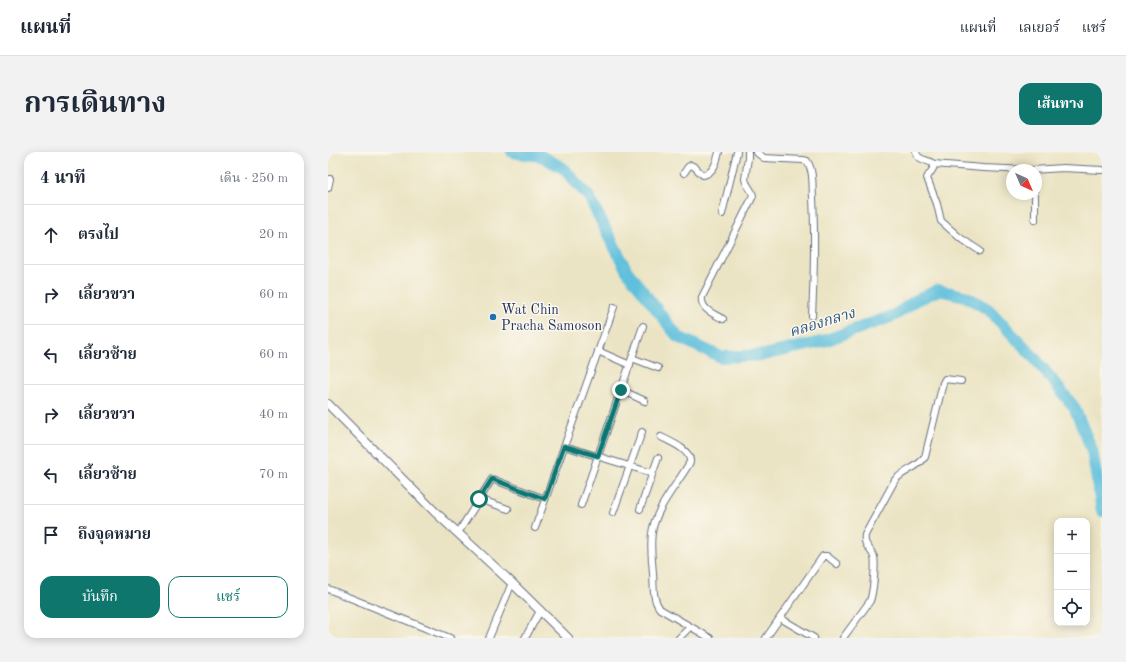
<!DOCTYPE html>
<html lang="th">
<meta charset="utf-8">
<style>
body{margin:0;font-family:"Old Standard TT","Noto Serif Thai",serif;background:#f2f2f3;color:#1f2937}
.controls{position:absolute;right:12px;bottom:12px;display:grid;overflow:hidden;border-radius:8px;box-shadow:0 2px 10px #0003}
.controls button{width:36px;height:36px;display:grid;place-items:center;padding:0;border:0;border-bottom:1px solid #e0e1e3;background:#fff;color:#1f2937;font:20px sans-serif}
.compass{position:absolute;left:678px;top:12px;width:36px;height:36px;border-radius:50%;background:#fff;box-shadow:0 2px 10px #0003;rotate:136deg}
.stop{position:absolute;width:12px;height:12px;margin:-9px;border:3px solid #0f766e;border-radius:50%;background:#fff}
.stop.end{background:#0f766e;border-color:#fff;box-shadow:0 1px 4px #0008}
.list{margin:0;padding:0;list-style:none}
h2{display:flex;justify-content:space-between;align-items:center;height:52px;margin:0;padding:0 16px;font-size:17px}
h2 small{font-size:13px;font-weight:400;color:#747a83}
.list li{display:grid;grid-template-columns:26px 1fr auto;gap:12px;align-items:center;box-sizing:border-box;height:60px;padding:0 16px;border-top:1px solid #e0e1e3}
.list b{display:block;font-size:15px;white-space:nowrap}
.list em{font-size:13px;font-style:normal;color:#747a83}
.actions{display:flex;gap:8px;padding:12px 16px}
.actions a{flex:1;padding:9px 0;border:1px solid #0f766e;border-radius:12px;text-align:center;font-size:14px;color:#0f766e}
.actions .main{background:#0f766e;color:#fff}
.icon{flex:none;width:22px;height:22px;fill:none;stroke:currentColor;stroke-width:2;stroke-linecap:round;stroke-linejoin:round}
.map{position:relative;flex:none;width:774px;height:486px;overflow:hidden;border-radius:12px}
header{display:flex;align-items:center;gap:24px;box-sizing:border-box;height:56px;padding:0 20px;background:#fff;border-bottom:1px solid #e0e1e3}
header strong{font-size:19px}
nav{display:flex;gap:22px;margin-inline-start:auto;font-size:14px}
.intro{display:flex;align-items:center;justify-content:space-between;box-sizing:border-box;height:96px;padding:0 24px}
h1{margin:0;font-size:28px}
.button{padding:10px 18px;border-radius:12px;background:#0f766e;color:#fff;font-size:14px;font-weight:700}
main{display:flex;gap:24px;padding:0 24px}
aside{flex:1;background:#fff;border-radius:12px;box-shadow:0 2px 10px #0003}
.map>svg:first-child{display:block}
</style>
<header>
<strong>แผนที่</strong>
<nav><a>แผนที่</a><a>เลเยอร์</a><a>แชร์</a></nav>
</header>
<div class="intro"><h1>การเดินทาง</h1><a class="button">เส้นทาง</a></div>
<main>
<aside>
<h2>4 นาที<small>เดิน · 250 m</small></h2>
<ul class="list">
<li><svg class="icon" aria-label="ahead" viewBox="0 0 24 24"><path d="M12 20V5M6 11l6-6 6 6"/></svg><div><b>ตรงไป</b></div><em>20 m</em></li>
<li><svg class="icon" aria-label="right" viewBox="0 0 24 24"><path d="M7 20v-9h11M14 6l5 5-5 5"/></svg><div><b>เลี้ยวขวา</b></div><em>60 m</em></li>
<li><svg class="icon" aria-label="left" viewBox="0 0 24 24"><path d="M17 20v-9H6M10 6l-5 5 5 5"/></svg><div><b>เลี้ยวซ้าย</b></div><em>60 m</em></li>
<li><svg class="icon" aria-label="right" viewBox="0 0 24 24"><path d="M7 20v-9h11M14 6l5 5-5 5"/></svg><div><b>เลี้ยวขวา</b></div><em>40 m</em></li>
<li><svg class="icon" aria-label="left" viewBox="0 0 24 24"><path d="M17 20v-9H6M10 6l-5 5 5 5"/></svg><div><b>เลี้ยวซ้าย</b></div><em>70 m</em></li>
<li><svg class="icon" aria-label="arrive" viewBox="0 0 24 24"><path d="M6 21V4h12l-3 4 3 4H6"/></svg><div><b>ถึงจุดหมาย</b></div></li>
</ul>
<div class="actions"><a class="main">บันทึก</a><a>แชร์</a></div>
</aside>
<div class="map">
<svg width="774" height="486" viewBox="0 0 774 486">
<rect width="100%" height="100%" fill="#fbf7ec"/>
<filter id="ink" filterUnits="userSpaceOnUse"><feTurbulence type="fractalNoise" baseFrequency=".025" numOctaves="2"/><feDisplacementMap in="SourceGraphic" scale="8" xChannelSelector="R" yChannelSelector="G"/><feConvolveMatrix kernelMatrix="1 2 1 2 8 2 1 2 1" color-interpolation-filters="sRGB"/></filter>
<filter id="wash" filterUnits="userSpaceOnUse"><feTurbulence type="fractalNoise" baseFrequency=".012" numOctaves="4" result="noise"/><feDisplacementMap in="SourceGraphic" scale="16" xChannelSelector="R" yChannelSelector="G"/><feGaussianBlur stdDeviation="0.9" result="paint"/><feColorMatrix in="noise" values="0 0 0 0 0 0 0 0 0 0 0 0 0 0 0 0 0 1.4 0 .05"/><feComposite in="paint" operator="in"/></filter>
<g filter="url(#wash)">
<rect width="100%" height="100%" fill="#ebe4c4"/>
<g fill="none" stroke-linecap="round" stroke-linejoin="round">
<path stroke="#5ebfdc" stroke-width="12" d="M184,0l29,4 22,12 26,29 38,74 51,66 43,20 42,-2 58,-13 74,-27 20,-14 23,-11 27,6 23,13 44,46 42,52 18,43 10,61"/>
</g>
</g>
<g filter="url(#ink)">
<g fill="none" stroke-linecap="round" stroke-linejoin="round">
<defs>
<g id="minor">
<path d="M428,0l8,6 39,2 4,1c7,10 5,25 6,37 2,39 1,79 -1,118"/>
<path d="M588,0c2,9 11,7 18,12 1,5 -5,9 -7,14l10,26 4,17 18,16 21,14"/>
<path d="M606,12l49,4 49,2 31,-2 39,2"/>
<path d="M356,21l4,-6 3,-2c6,2 7,7 12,10 11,-2 14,-14 16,-23"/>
<path d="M0,36l2,-9"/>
<path d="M707,42v26"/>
<path d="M394,62l15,-62"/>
<path d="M395,167c-9,-5 -23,-10 -21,-22l51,-101c-1,-7 -7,-10 -8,-17l3,-21v-6"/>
<path d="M270,199l32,14"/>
<path d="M304,206l26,10"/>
<path d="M293,238l24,11"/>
<path d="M333,285c10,5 30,13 29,25 -12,22 -35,46 -38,71 -2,13 0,27 1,40 1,12 -1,26 7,36l50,29"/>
<path d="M236,294l88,27"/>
<path d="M151,347l29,10"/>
<path d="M253,353l62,-179"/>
<path d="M312,357l18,-51"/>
<path d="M285,361l29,-81"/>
<path d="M207,376l79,-221"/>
<path d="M130,381l34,-54 53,20"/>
<path d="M0,437l122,49"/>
<path d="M452,466l34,20"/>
<path d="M161,486l23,-55"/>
<path d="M197,486l15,-27"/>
<path d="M351,486l11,-11"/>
<path d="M438,486l57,-82h4l10,8"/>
<path d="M515,486l27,-37c3,-8 6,-36 4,-44 -3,-9 -11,-11 -9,-22l30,-55c9,-10 23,-12 30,-23l18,-74 2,-4 16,2"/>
</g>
<path id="major" d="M0,252l106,107 78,72 56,55"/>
</defs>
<use href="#minor" stroke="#646e82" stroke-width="8"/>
<use href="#major" stroke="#646e82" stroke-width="10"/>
<use href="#minor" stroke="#fff" stroke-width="6"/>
<use href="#major" stroke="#fff" stroke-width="8"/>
</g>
</g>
<g fill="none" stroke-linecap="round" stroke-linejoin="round" filter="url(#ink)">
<path stroke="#0f766e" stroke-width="5" d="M151,347l13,-20 53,20 19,-53 34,10 23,-66"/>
</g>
<circle fill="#1f6fb2" stroke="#fbf7ec" stroke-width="1.5" cx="165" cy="165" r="4"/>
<g text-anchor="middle" stroke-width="3" stroke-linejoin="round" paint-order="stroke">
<g font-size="14" fill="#1b2f5e" stroke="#fbf7ec" text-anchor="start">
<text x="173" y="162">Wat Chin<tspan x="173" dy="16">Pracha Samoson</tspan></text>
</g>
<g font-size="15" font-style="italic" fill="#2f5a84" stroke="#fbf7ec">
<text transform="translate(494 170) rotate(-17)" y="5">คลองกลาง</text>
</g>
</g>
</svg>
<div class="controls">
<button>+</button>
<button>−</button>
<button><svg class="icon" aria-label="locate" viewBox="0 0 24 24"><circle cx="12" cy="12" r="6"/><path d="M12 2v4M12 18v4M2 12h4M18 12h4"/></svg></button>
</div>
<svg class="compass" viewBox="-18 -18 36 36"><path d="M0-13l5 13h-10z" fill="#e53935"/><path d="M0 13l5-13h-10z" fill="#747a83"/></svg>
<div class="stop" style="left:151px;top:347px"></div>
<div class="stop end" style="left:293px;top:238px"></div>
</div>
</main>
